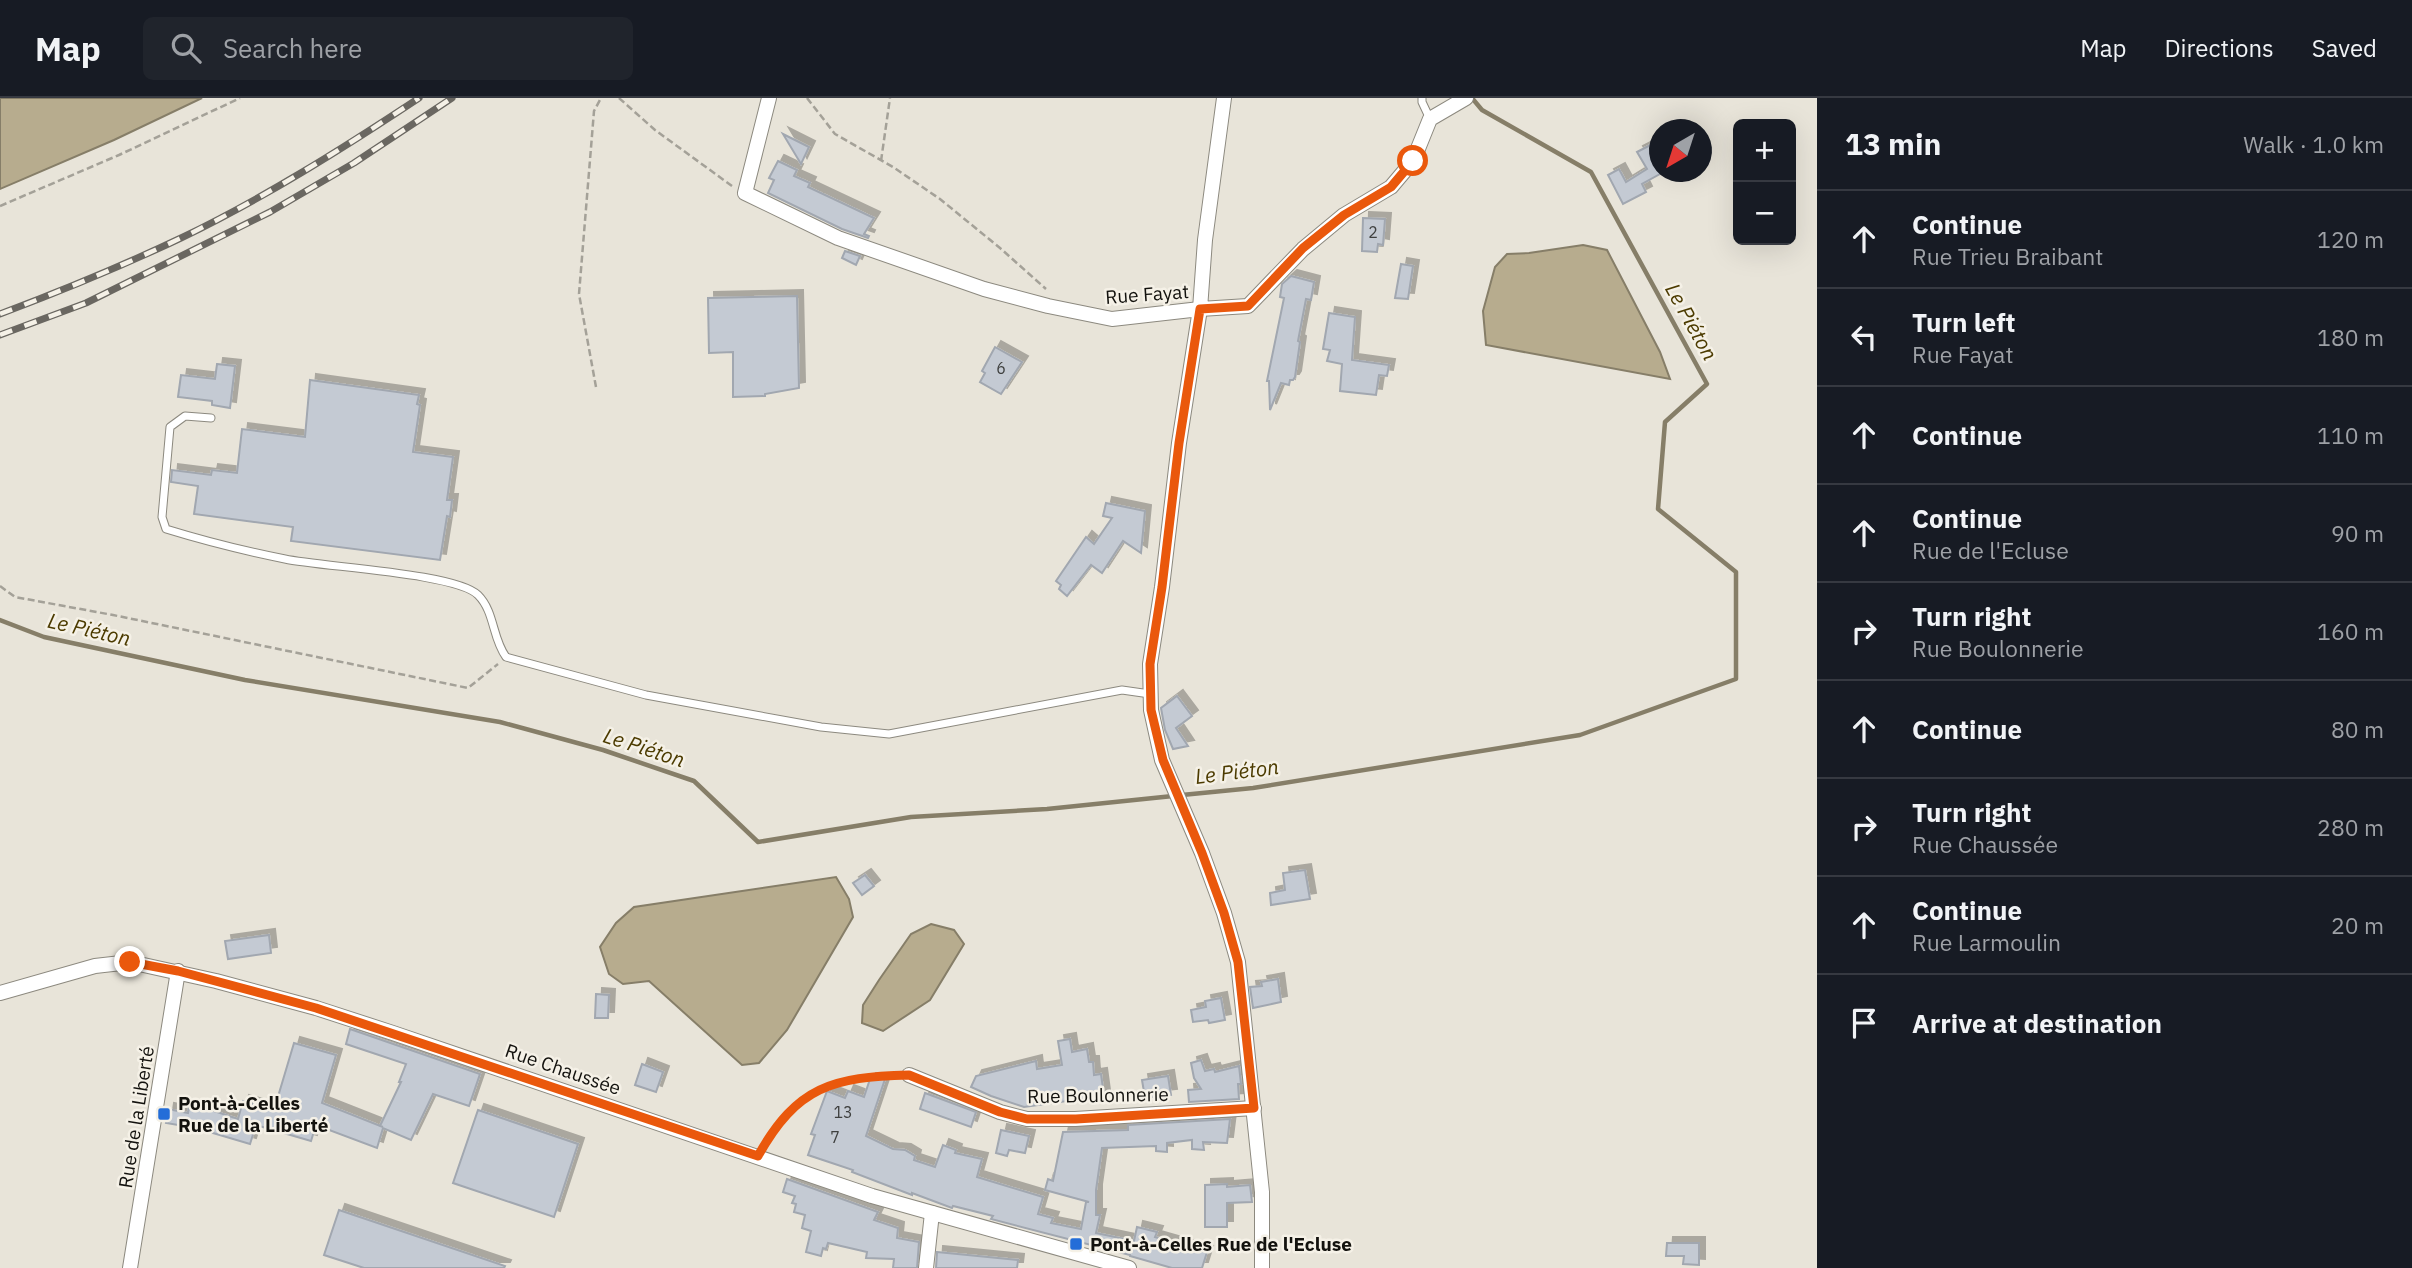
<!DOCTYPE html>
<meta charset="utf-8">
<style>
body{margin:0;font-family:"IBM Plex Sans",sans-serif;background:#20242c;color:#f1f3f6}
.controls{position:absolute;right:21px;top:21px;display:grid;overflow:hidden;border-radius:10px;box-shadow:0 7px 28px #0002}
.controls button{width:63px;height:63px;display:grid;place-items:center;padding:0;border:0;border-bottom:2px solid #363941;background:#171b24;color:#f1f3f6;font:35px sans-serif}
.compass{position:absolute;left:1649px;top:21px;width:63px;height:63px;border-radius:50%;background:#171b24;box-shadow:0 7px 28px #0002;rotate:219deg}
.stop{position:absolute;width:21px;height:21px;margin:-16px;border:5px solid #ea580c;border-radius:50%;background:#fff}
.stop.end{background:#ea580c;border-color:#fff;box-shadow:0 2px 7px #0008}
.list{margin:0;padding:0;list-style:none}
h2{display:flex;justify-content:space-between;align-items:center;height:91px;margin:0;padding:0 28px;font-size:30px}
h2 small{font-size:23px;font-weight:400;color:#9ea1a6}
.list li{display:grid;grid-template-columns:46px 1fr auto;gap:21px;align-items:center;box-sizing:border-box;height:98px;padding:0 28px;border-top:2px solid #363941}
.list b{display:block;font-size:26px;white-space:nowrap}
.list p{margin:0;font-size:23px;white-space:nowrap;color:#9ea1a6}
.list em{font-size:23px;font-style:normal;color:#9ea1a6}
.icon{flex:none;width:38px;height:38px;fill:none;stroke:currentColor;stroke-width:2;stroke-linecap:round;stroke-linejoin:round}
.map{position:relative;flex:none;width:1817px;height:1170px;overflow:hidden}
header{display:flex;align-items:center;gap:42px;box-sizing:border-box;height:98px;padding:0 35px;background:#171b24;border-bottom:2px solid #363941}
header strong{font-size:33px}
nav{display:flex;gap:38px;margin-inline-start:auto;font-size:24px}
.search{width:490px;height:63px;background:#20242c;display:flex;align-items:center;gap:18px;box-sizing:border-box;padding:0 24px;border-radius:10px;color:#9ea1a6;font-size:26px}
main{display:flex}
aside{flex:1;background:#171b24}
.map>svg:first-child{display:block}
</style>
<header>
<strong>Map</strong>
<div class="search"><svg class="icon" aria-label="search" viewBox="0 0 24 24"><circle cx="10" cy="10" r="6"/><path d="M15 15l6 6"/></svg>Search here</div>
<nav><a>Map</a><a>Directions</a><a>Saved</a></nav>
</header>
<main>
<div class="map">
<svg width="1817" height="1170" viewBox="0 0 1817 1170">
<defs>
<filter id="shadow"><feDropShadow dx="6" dy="-6" stdDeviation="0" flood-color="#0004"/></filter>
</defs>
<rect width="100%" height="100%" fill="#e8e4d9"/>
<g fill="#b7ac8e" stroke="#867e68" stroke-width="2">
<path d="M0,0h202l-88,42 -114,49z"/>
<path d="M1583,147l24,5 53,102 10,27 -184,-34 -3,-34 12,-44 12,-13 22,-1z"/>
<path d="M836,779l13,22 4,18 -66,113 -28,33 -17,2 -93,-84 -26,3 -14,-10 -9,-27 16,-24 18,-16z"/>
<path d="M931,826l23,6 10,14 -34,56 -47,31 -21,-8 1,-18 16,-25 32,-46z"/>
</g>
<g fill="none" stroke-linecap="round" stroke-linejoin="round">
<g stroke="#867e68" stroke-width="4.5">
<path d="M0,522l44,17 201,43 255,42 103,28 91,31 64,61 153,-25 136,-8 126,-13"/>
<path d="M1182,697l71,-7 327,-53 156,-56v-107l-78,-63 7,-87 42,-38 -116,-212 -109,-62 -10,-12"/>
</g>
</g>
<g fill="#c4cad3" stroke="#a1a7b0" stroke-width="2" filter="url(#shadow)">
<path d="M783,36l26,13 -8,17z"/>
<path d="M1660,42v34l-18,10 4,8 -23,12 -15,-29 11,-6 7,13 21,-13 -10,-17z"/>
<path d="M778,63l19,9 -3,6 16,7 -2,4 66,31 -10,16 5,2 -1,2 -26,-9 -74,-36 6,-13 -5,-2z"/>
<path d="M1363,120l22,1 -2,26 -5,-1 -1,8 -15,-1z"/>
<path d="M845,153l15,5 -4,9 -14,-7z"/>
<path d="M1401,166l12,2 -5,33 -13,-1z"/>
<path d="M1291,178l23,6 -3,18 -5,-1 -8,42 2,1 -5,35 -2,3h-3l-1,5 -8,-2 -11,27 -1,-29h-2l17,-83 -4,-1 2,-13z"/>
<path d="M797,198l2,92 -34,6v2l-32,1v-45l-24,1 -1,-55z"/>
<path d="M1329,215l26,4 -3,43 37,5 -2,11 -8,-1 -3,20 -36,-4 2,-27 -15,-3 3,-11 -7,-1z"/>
<path d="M995,249l27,15 -21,32 -21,-12 5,-9 -3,-2z"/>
<path d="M217,266l18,2 -5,42 -18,-3v-4l-34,-4 3,-22 34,4z"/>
<path d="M310,282l109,15 -2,9 3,1 -7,47 40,5 -6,43h5l-2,17 -3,-1 -7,44 -149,-19 2,-14 -99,-13 4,-28 -27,-4 1,-12 39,5 1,-5 25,3 5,-44 63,8z"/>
<path d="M1106,405l39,8 -4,42 -18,-12 -21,32 -11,-8 -24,31 -8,-7 2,-4 -5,-4 30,-44 8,7 18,-26 -9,-2z"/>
<path d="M1177,598l15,20 -16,12 12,18 -15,3 -8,-19 -4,-22z"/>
<path d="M1305,772l5,29 -39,6 -1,-12 15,-3 -2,-17z"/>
<path d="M865,777l9,11 -12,9 -9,-12z"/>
<path d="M269,837l2,18 -43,6 -3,-18z"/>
<path d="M1278,881l3,23 -28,6 -3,-21 12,-1 -1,-4z"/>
<path d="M596,896l13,1 -1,23h-13z"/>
<path d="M1221,900l4,22 -16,3 -1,-3 -15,2 -2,-12 15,-3 -1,-6z"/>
<path d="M350,931l130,45 -11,32 -36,-12 -22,46 -28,-12 -6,20 -61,-23 -5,16 -55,-16 -6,19 -54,-16 -30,-5 2,-14 20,4 1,-6 18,4 1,-2 30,10 5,-18 31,9 20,-67 42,12 -14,48 61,24 -3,-1 21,-44h-2l7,-18 -60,-20z"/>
<path d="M1070,941l2,13 15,-3 2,13h4l1,13 7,-1 3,22 -80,11 -33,-11 -20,-9 5,-11 60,-15 1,8 25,-4 -4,-24z"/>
<path d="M1201,962l4,11 9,-2 1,3 24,-6 2,18h-3l1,15 -50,3 -1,-12 13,-1 -7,-11 -3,-15z"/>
<path d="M642,966l21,8 -7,20 -21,-7z"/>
<path d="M1168,978l3,19 -26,3 -3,-18z"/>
<path d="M870,981h15l-19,57 27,13 12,1 10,6 -1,4 21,7 8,-22 13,5 -1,3 27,6 -5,18 66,20 -5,17 15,4 -2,5 30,6 5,-27h3l-44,-12 3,-11 5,2 10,-49 65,-2v-5l102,-6 -3,24 -24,-1 1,8 -12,-1v-9l-25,3v9l-11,-1v-5l-54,2 -6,42v25h4l-4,18 38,8 3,-14 20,5 -2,5 52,15 -5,16h-30l-42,-12v-1l-139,-36 2,-3 -40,-10 -1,2 -40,-15v2l-60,-23 1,-2 -45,-15 7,-20 -4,-1 16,-43 18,7 3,-7 16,6z"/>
<path d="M925,995l51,19 -5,15 -51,-18z"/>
<path d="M478,1012l100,34 -24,73 -101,-34z"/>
<path d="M1001,1032l28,6 -4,17 -16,-3 -2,6 -11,-3z"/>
<path d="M787,1081l91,33 -4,8 24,8 -1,10 22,4 -2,26h-24l1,-9 -28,-1 1,-6 -39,-9 -2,6 -3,-1 -2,8 -15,-4 5,-21 -9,-3 3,-13 -11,-3 2,-8 -4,-1 3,-7 -12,-4z"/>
<path d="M1227,1086v3l23,-2 2,17 -25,1v24h-22v-42z"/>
<path d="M339,1112l166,56 -1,2h-140l-40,-13z"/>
<path d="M1667,1145h32v22l-16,-1 1,-8h-18z"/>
<path d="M937,1154l81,8 -1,8h-81z"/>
</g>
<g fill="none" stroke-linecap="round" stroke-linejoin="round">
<defs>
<g id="service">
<path d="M1422,0v4l8,17"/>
<path d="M211,320l-26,-2 -15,11 -8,90 4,12c39,12 79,22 119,30 37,8 171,14 193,36 17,17 14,43 28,62l140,38 175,32 68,7 233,-44 28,4"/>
</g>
<g id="minor">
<path d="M769,0l-24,95 93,45 146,51 64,17 64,13 88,-10 -21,134 -17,144 -12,77 1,46 11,50 40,93 22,60 14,49 24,230v76"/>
<path d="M1224,0l-19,142 -5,69 48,-3 55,-57 41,-34 47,-28 22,-26 17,-42 36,-21"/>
<path d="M0,895l95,-27 35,-4 86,19 100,27 77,25 479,163 257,72"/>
<path d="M909,977l91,37 27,7h48l179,-11"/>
<path d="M130,1170l48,-297"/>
<path d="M926,1170l6,-55"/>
</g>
</defs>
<use href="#service" stroke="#8c897f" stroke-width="9"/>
<use href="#minor" stroke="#8c897f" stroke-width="16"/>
<g stroke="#a4a198" stroke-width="2.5" stroke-dasharray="7 3.5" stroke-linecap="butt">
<path d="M619,0l36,32 77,56"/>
<path d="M807,0l28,36 58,33 47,32 60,49 46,41"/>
<path d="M881,63l9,-63"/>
<path d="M0,108l119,-51 121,-57"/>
<path d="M596,289l-17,-93 15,-183 7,-13"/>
<path d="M0,488l15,11 98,18 355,73 30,-24"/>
<path d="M764,1048c32,-59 70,-64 131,-70"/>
</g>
<use href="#service" stroke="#fff" stroke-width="7"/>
<use href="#minor" stroke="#fff" stroke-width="14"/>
<defs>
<g id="rail">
<path d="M0,216c61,-23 122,-48 181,-76 83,-40 161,-89 238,-140"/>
<path d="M0,237l86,-32 184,-91 84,-49 98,-65"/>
</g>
</defs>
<use href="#rail" stroke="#6a6761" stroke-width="7"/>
<use href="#rail" stroke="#f5f1e7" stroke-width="4.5" stroke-dasharray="13" stroke-linecap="butt"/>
</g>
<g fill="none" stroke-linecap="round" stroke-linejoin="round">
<path stroke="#ea580c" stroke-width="9" d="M130,864l48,9 138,37 442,148c39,-70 75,-79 151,-81l91,37 27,7h49l178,-11 -16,-146 -14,-49 -22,-60 -39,-93 -12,-50 -1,-46 12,-77 17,-144 21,-134 48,-3 55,-58 41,-33 47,-28 22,-26"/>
</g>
<g fill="#236dd8" stroke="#f5f1e7" stroke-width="2.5">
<rect x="157" y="1009" width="14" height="14" rx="3.5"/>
<rect x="1069" y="1139" width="14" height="14" rx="3.5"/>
</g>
<g text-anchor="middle" stroke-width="5" stroke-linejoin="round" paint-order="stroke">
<g font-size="16" fill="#3f403f">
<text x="1373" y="140">2</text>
<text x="1001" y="276">6</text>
<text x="843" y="1020">13</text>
<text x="835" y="1045">7</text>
</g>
<g font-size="19" fill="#13120e" stroke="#f5f1e7">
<text transform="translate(1147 196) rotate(-4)" y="7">Rue Fayat</text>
<text transform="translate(563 971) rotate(19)" y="7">Rue Chaussée</text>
<text transform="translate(1098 997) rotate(-1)" y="7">Rue Boulonnerie</text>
<text transform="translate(136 1019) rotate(-81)" y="7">Rue de la Liberté</text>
</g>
<g font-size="19" font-weight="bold" fill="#13120e" stroke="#f5f1e7" text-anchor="start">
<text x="178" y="1012">Pont-à-Celles<tspan x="178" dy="22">Rue de la Liberté</tspan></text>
<text x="1090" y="1153">Pont-à-Celles Rue de l'Ecluse</text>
</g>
<g font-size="21" font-style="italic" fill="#4c3b00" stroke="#f5f1e7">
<text transform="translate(1691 224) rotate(61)" y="7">Le Piéton</text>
<text transform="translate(89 532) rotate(13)" y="7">Le Piéton</text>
<text transform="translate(644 650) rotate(18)" y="7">Le Piéton</text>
<text transform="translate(1237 674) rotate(-7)" y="7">Le Piéton</text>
</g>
</g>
</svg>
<div class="controls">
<button>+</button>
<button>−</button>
</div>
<svg class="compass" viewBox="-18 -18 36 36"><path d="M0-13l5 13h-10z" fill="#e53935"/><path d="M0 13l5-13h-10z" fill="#9ea1a6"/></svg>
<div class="stop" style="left:1413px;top:63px"></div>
<div class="stop end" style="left:130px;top:864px"></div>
</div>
<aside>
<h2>13 min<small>Walk · 1.0 km</small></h2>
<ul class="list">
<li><svg class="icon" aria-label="ahead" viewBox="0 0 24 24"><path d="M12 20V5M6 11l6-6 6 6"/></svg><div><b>Continue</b><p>Rue Trieu Braibant</p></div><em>120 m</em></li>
<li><svg class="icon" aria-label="left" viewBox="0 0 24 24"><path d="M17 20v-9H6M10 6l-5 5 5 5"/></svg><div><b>Turn left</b><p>Rue Fayat</p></div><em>180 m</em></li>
<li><svg class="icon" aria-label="ahead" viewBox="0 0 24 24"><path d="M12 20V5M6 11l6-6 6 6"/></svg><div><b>Continue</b></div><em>110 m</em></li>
<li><svg class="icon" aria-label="ahead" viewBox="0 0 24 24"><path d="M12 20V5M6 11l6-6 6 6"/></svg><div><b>Continue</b><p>Rue de l'Ecluse</p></div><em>90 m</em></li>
<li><svg class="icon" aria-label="right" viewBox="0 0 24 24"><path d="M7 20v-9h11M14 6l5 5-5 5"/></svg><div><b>Turn right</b><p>Rue Boulonnerie</p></div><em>160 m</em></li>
<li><svg class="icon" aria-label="ahead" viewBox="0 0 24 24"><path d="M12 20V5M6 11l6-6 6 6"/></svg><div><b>Continue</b></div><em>80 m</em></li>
<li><svg class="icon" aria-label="right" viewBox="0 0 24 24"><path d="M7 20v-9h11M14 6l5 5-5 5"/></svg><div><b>Turn right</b><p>Rue Chaussée</p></div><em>280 m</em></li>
<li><svg class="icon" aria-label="ahead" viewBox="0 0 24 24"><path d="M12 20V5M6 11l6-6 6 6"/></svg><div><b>Continue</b><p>Rue Larmoulin</p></div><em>20 m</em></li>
<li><svg class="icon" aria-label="arrive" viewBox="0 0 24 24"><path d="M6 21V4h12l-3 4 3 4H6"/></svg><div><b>Arrive at destination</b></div></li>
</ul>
</aside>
</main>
